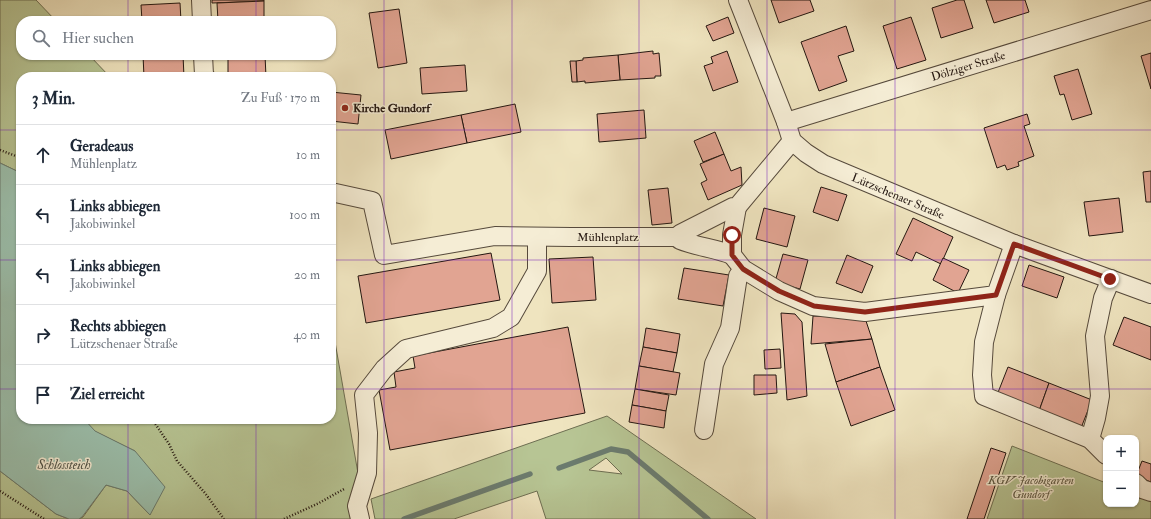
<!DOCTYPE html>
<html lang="de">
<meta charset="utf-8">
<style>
body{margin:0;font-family:"IM FELL Double Pica",serif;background:#f6f6f7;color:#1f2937}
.controls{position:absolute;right:12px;bottom:12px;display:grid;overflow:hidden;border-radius:8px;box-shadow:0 1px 3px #0004}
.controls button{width:36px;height:36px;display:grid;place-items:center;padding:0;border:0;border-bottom:1px solid #e0e1e3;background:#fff;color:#1f2937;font:20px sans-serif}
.stop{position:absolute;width:12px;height:12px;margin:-9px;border:3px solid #8f2418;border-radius:50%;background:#fff}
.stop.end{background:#8f2418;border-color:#fff;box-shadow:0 1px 4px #0008}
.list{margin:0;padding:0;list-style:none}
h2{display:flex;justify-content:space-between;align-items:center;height:52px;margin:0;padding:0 16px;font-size:17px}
h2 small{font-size:13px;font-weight:400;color:#747a83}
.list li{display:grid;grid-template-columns:26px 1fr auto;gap:12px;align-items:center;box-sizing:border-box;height:60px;padding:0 16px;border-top:1px solid #e0e1e3}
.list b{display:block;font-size:15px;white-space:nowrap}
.list p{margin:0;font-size:13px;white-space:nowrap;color:#747a83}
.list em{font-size:13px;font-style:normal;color:#747a83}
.icon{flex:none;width:22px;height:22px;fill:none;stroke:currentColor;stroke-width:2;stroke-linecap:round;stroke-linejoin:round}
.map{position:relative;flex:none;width:1151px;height:519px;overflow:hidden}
.search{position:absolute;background:#fff;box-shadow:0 1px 3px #0004;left:16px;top:16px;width:320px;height:44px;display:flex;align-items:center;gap:10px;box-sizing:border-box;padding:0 14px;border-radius:16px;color:#747a83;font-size:15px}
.panel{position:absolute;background:#fff;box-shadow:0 1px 3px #0004;left:16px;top:72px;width:320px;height:352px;border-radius:16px}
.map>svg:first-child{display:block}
</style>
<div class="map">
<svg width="1151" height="519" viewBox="0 0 1151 519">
<rect width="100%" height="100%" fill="#efe4bf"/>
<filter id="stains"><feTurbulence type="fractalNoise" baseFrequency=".005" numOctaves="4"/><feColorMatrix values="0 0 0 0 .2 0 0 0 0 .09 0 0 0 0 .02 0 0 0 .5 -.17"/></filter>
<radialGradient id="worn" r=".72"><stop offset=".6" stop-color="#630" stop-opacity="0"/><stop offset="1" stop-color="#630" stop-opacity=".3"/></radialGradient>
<g fill="#b7c594" stroke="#6d6e52" fill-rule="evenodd">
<path d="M0,0h36l20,21h-35v34h68l21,22h-89v96l-21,-10z"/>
<path d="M331,319l35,200h-287l4,-2 23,-32 21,6 23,24 -15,-64 -41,-20 -10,-12h247z"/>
<path d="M607,416l149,103h-210l-9,-28 -83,28h-79l-4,-20zM606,458l16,16 -33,-4z"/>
<path d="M1012,446l94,37v21h30v-9l15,5v19h-164z"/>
<path d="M0,471l56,43 13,5h-69z"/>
</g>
<path fill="#9bbfac" stroke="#6b7b6e" d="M0,163l21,10v246h63l11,12 40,20 30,36 -15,28 -23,-24 -21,-6 -24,32 -3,2h-10l-13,-5 -56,-43z"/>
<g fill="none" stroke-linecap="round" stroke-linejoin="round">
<g stroke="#6b7b6e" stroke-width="5.5">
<path d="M559,468l52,-19 17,3 80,67"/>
<path d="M404,519l126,-45"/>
</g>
</g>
<g fill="#e1a492" stroke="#231610">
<path d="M212,0h52v1l-52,2z"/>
<path d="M771,0h39l4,11 -35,12z"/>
<path d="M957,0h7l9,28 -32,10 -9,-30z"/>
<path d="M986,0h39l4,12 -35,11z"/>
<path d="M264,1v20h-46l-1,-18z"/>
<path d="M180,3l1,18h-39l-1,-16z"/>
<path d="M399,9l8,54 -29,5 -9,-55z"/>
<path d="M728,17l6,16 -21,8 -7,-15z"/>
<path d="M911,17l15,43 -29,9 -14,-43z"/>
<path d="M846,26l8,25 -16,5 9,25 -28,10 -18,-49z"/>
<path d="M653,51v3l6,-1 2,23h-6v2l-35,2 -2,-25z"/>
<path d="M727,51l11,31 -25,9 -9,-25 9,-3 -2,-6z"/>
<path d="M1151,53v36l-10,-33z"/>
<path d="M143,55h40l1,22h-40z"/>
<path d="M228,55h37l1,22h-38z"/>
<path d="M618,55l2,25 -35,3v-2l-8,1 -1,-21 7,-1v-2z"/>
<path d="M570,61h6l1,21h-5z"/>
<path d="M465,65l2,26 -45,3 -2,-26z"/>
<path d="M1078,69l14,45 -20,6 -8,-26 -4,1 -6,-19z"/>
<path d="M331,92l30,3 -3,29 -27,-3z"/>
<path d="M515,104l6,28 -54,11 -6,-28z"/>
<path d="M644,110l2,28 -47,4 -2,-28z"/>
<path d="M1027,114l3,10 -6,2 10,30 -16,6 1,4 -12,4 -2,-5 -8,3 -13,-40z"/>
<path d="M461,115l6,28 -76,16 -6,-29z"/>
<path d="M715,132l9,22 -21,8 -9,-21z"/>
<path d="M724,154l7,17 10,-4 1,18 -34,15 -7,-17 6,-3 -7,-16z"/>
<path d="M1151,171v31h-5l-3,-30z"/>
<path d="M821,187l26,8 -9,26 -25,-9z"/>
<path d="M668,188l4,35 -20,2 -4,-35z"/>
<path d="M1119,198l4,34 -34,4 -5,-34z"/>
<path d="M764,208l31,8 -8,31 -31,-8z"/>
<path d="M913,218l40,19 -12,27 -25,-12 -4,9 -16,-7z"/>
<path d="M491,253l9,47 -134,23 -8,-47z"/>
<path d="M783,254l25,6 -8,29 -25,-7z"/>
<path d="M847,255l26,11 -11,27 -26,-10z"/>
<path d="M593,257l3,43 -44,3 -3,-44z"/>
<path d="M943,258l26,12 -11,23 -25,-13z"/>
<path d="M1029,265l35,12 -7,21 -35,-12z"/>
<path d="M684,268l45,7 -6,31 -45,-7z"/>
<path d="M781,313l14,1 7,8 5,74 -20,4z"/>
<path d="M813,316l52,2 7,21 -61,5z"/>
<path d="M1124,317l27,10v33l-38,-15z"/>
<path d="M568,327l17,86 -195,37 -11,-60 17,-3 -2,-15 21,-4 -2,-12z"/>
<path d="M646,328l34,6 -3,19 -34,-6z"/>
<path d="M872,339l8,28 -44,15 -11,-38z"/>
<path d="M643,347l34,6 -4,19 -34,-6z"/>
<path d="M780,349l1,19 -16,1 -1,-19z"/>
<path d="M639,366l41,7 -4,22 -41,-6z"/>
<path d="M880,367l15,43 -44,16 -15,-44z"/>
<path d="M1008,367l41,16 -10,28 -42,-16z"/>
<path d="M754,375h22l1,18 -23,2z"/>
<path d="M1049,383l43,17 -11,28 -42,-17z"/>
<path d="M635,389l34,6 -3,16 -34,-6z"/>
<path d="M632,405l34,6 -2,17 -35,-6z"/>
<path d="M991,448l15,5 -22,66h-17z"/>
<path d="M1142,461l9,3v18l-15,-6z"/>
</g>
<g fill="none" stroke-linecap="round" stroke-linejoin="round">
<defs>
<g id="minor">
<path d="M201,0l1,21"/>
<path d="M738,0l48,122 6,19 14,12 17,11 191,80 137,50"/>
<path d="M203,55l1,20 2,2"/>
<path d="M786,122l365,-112"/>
<path d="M331,192l41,9 12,54 111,-19 76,1h108l1,-3 53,-27h4l55,-66"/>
<path d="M679,237l1,3c17,7 35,8 52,15v-20l5,-28"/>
<path d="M732,255l11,14 36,22 34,15 52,6 131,-17 18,-51"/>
<path d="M996,295l-12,47 -2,33 2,21 106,43 16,16"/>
<path d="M704,430l10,-66 16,-36 8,-52 5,-7"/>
<path d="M1090,439l6,-21 4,-22 -5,-60 8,-38 8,-19"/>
<path d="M1136,483l6,6 9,3"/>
<path d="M360,519l-3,-13 10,-33 1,-40 -4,-38 20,-26 22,-20 87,-21 18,-11 26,-46v-34"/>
</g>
</defs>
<use href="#minor" stroke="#564a3c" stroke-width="20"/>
<g stroke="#231610" stroke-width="2.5" stroke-dasharray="1 2" stroke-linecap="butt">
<path d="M0,150l21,8"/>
<path d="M152,419l17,25 8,17 28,32 19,26"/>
<path d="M0,491l44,28"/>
<path d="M284,519l35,-16 25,-14"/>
</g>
<use href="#minor" stroke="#f5edd5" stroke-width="18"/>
</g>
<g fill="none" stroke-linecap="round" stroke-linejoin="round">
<path stroke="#8f2418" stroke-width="5" d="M732,235v20l11,14 36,22 35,15 51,6 131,-17 18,-51 96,35"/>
</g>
<path fill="none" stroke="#7b2cbf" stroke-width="1" stroke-opacity="0.55" d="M128,0v21M256,0v21M384,0v519M512,0v519M639,0v519M767,0v519M895,0v519M1023,0v519M128,55v22M256,55v22M0,130h21M331,130h820M0,260h21M331,260h820M0,389h21M331,389h820M128,419v100M256,419v100"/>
<circle fill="#8f2418" stroke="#f5edd5" stroke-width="1.5" cx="345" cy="108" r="4"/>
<g text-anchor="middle" stroke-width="3" stroke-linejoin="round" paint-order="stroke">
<g font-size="12" fill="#231610" stroke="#f5edd5">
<text transform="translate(968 66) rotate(-17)" y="4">Dölziger Straße</text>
<text transform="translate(898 196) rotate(23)" y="4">Lützschenaer Straße</text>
<text x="608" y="241">Mühlenplatz</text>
</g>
<g font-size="12" font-weight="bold" fill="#231610" stroke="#f5edd5" text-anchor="start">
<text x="353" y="112">Kirche Gundorf</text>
</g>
<g font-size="12" font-style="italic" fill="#57533e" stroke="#f5edd5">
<text x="1031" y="484">KGV Jacobigarten<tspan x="1031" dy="14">Gundorf</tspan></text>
</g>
<g font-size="13" font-style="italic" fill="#4d5147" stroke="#f5edd5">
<text x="64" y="469">Schlossteich</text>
</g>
</g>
<rect width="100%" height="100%" filter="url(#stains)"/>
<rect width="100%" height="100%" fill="url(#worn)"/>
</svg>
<div class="controls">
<button>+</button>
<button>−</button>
</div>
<div class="stop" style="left:732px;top:235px"></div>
<div class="stop end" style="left:1110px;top:279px"></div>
<div class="search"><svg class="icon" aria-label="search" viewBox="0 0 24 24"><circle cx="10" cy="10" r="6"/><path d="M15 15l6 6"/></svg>Hier suchen</div>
<section class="panel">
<h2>3 Min.<small>Zu Fuß · 170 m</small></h2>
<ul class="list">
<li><svg class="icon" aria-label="ahead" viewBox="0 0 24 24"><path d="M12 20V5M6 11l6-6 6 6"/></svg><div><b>Geradeaus</b><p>Mühlenplatz</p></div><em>10 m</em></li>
<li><svg class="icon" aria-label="left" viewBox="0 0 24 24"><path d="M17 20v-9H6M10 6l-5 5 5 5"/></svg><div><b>Links abbiegen</b><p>Jakobiwinkel</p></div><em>100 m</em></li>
<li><svg class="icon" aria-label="left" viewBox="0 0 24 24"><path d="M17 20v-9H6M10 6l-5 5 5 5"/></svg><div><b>Links abbiegen</b><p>Jakobiwinkel</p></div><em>20 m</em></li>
<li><svg class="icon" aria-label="right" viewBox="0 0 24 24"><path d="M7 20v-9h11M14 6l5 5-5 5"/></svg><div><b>Rechts abbiegen</b><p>Lützschenaer Straße</p></div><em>40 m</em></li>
<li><svg class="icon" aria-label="arrive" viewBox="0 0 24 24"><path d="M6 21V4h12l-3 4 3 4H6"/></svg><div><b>Ziel erreicht</b></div></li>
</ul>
</section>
</div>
